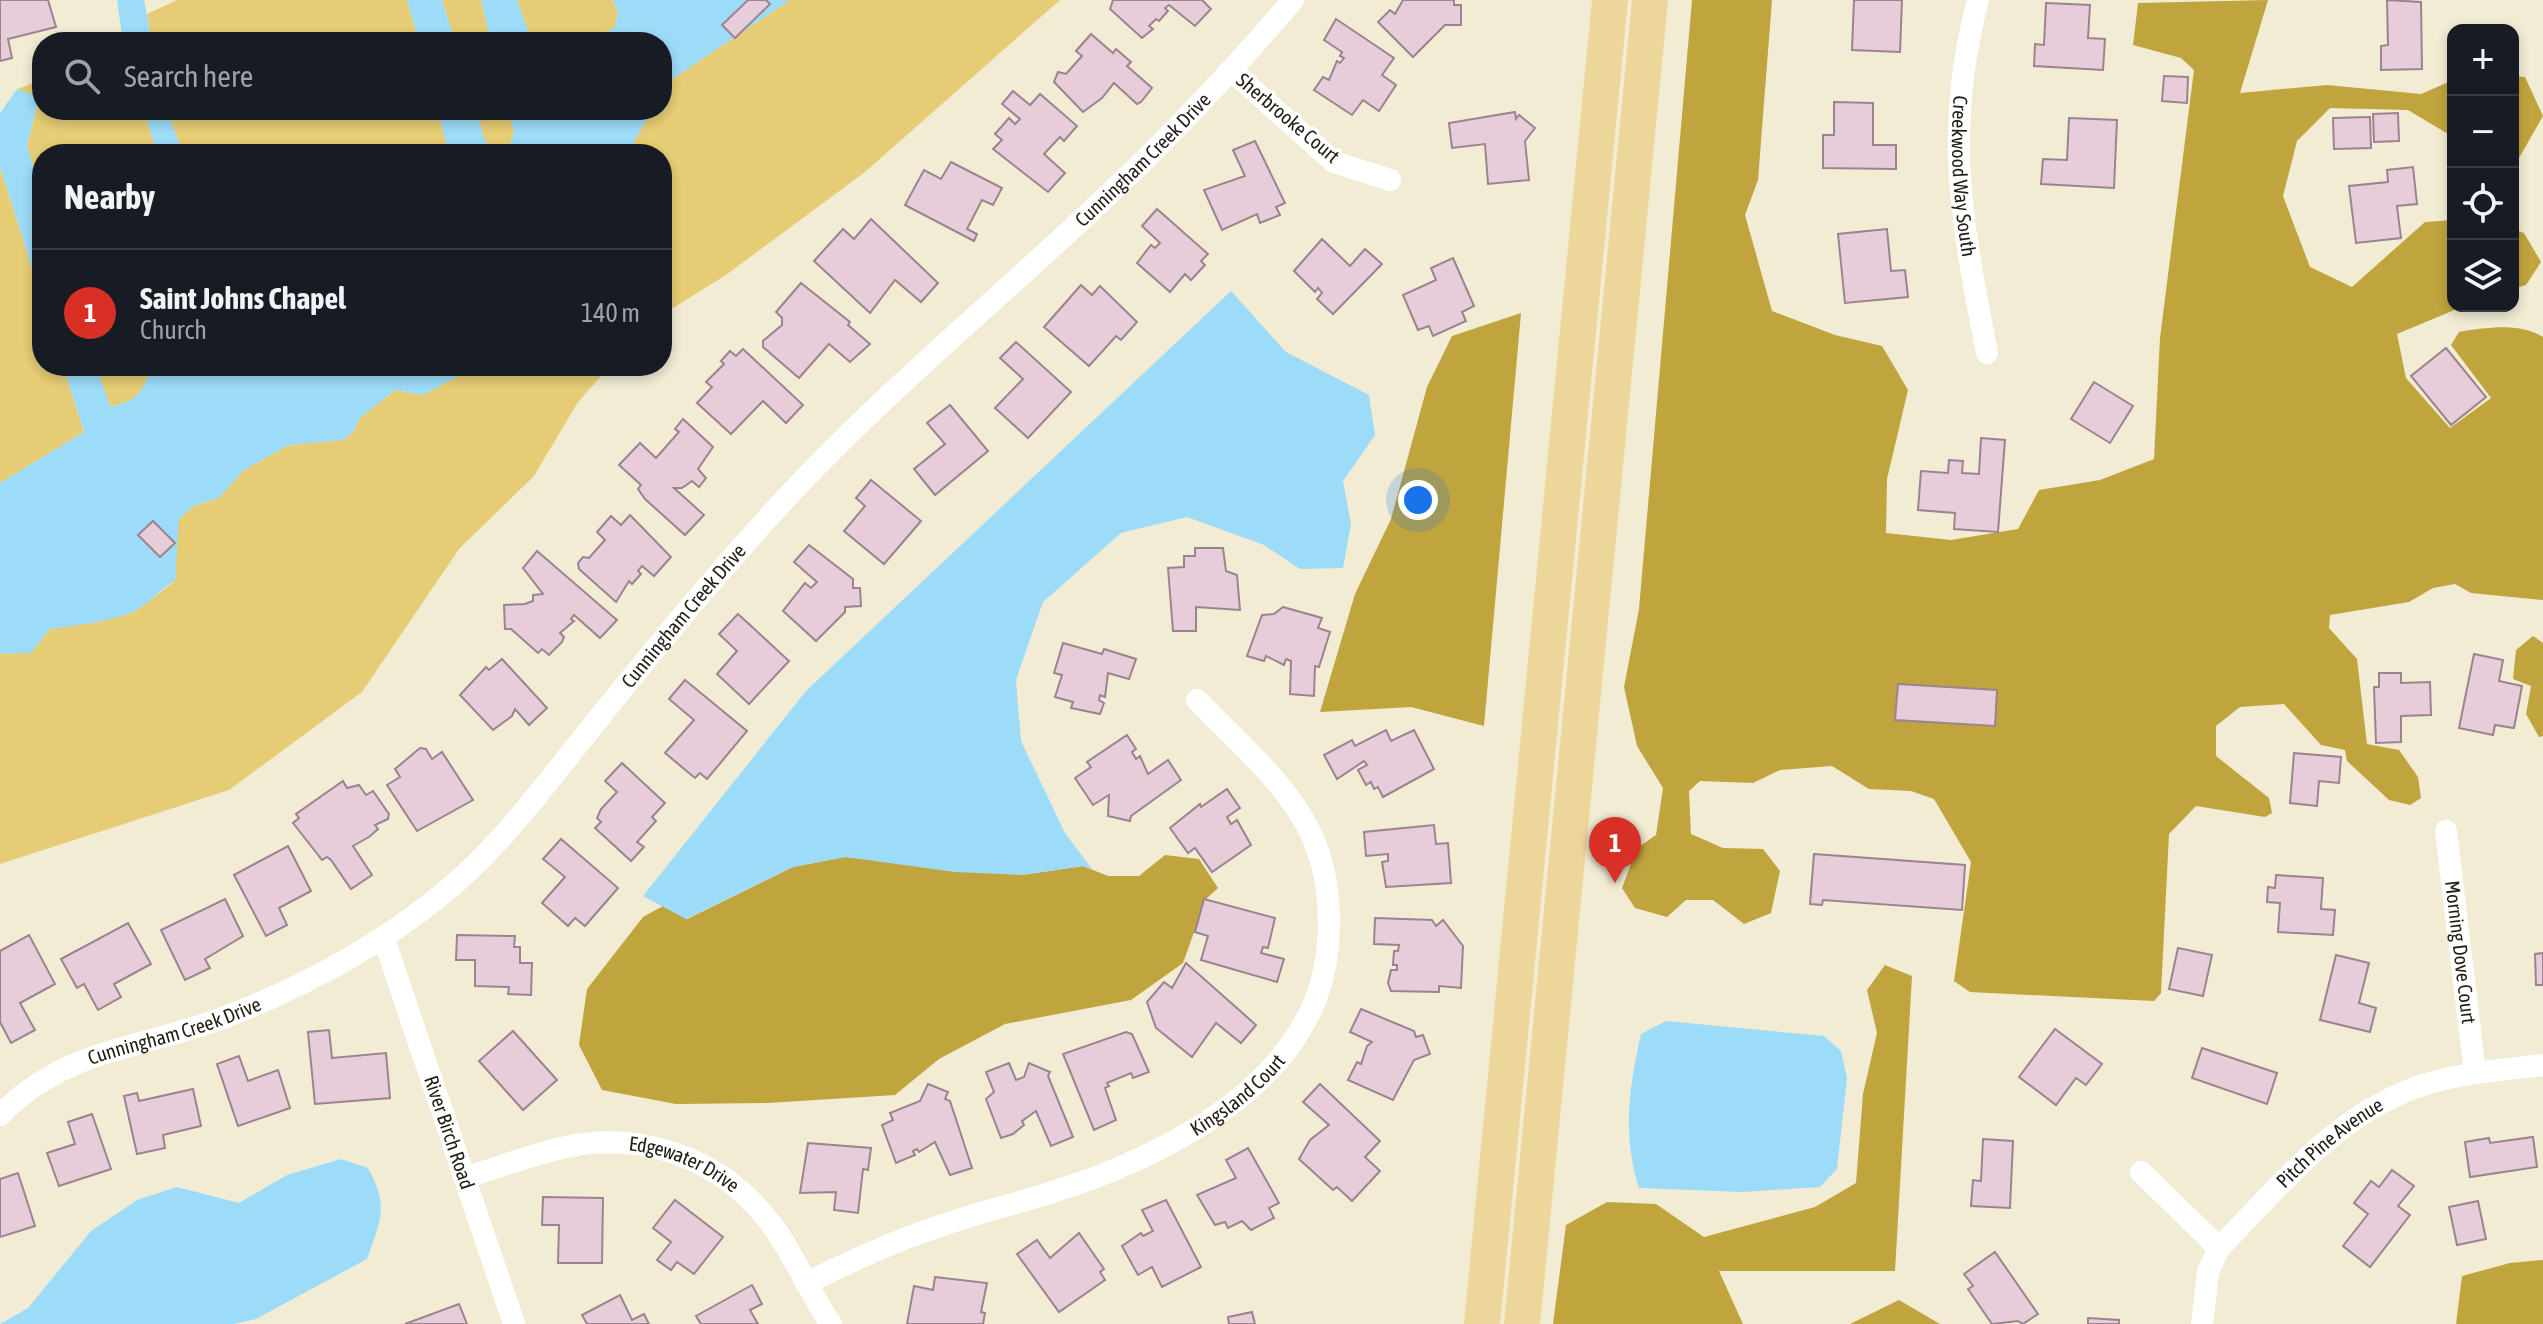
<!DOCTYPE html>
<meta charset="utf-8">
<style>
body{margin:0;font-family:"Asap Condensed",sans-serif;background:#20242c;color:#f1f3f6}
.controls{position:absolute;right:24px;top:24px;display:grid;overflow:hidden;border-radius:16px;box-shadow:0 4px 12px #0003}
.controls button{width:72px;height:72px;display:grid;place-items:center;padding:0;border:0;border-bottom:2px solid #363941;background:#171b24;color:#f1f3f6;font:40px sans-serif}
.you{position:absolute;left:1418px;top:500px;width:28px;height:28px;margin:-20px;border:6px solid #fff;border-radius:50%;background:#1a73e8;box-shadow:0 0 0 12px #1a73e833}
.badge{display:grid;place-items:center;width:52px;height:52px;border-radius:50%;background:#d93025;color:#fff;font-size:26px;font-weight:700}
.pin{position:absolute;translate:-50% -66px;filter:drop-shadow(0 2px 4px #0008)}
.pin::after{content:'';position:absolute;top:42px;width:28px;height:24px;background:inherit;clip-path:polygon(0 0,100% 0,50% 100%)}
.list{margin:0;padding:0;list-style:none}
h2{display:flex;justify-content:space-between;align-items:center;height:104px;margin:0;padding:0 32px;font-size:34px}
h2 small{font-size:26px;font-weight:400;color:#9ea1a6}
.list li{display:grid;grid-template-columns:52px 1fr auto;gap:24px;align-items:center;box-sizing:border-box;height:128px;padding:0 32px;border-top:2px solid #363941}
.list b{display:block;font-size:30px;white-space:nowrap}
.list p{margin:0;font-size:26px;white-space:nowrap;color:#9ea1a6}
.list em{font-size:26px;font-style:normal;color:#9ea1a6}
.icon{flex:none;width:44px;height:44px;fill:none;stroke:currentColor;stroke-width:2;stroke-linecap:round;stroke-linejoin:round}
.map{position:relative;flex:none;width:2543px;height:1324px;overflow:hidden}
.search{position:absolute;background:#171b24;box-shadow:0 4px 12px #0003;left:32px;top:32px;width:640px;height:88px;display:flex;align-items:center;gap:20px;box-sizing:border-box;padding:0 28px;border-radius:32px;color:#9ea1a6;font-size:30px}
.panel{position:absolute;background:#171b24;box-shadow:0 4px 12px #0003;left:32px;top:144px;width:640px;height:232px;border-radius:32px}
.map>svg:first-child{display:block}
</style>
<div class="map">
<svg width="2543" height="1324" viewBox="0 0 2543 1324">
<rect width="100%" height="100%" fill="#f2ecd4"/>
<g fill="#e6cd75">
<path d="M177,0h230l12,42h-267l-5,-28z"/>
<path d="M442,0h39l10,42h-36z"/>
<path d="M517,0h95l6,11 -3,16 -26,15h-57z"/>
<path d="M790,0h270l-195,172 -139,103 -64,40v-161h-35l25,-44h10v-17l6,-11z"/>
<path d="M42,80v30h102l13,44h-115v43l-15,-51 12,-48 -22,-9z"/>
<path d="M167,110h270l12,44h-266z"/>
<path d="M476,110h32l6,23 -3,10 -13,7 -13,-9z"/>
<path d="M0,167l42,132v67h21l21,66 -84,51z"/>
<path d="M95,366h57c-10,27 -13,34 -42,41z"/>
<path d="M477,366h133l-32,36 -44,74 -75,73 -97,143 -133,98 -229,74v-210l31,-2 19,-23 47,-7 39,-11 39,-30 3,-62 16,-13 25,-8 25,-28 45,-25 54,-5 11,-9 5,-12 36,-29 28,5z"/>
</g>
<g fill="#c0a43d">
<path d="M1692,0h80l-14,180 -13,35 27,96 63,24 47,11 26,44 -21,89 -1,54 65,7 67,-11 21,-39 61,-10 54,-21 6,-121 34,-268 -13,-12 -48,-13 5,-42 130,-3 -28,93 87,-8 94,9 32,-14v57l-45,-27 -78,-2 -33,33 -14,55 27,71 42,20 73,-65 28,-2v86h11l-67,28 9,44 44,50 41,-30 -40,-53 8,-13c25,-4 60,-10 84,5v263l-72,-7 -16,-9 -22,4 -24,14 -79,13 -1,13 28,31 10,85 32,6 19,27 3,21 -11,7 -21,-5 -42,-39 -2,-11 -24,-5 -37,-41 -44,3 -24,19v30l53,42 3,15 -7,4 -69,-11 -27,28 -8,159 -7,8 -184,-9 -16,-11 17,-119 -37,-63 -23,-8 -42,-2 -37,-23 -52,4 -27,13 -53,-2 -11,10 2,43 32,14 40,1 17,22 -9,42 -27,11 -31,-24h-27l-19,17 -32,-9 -13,-20 15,-40 19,-13 7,-47 -26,-42 -13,-59 15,-78z"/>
<path d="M2513,76l12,1 18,39 -24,42 -6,1z"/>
<path d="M2513,229l11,4 17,29 -15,23 -13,4z"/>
<path d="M1521,313l-37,413 -73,-19 -91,5 35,-118 36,-75 36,-132 25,-51z"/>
<path d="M2533,636l10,7v93l-4,1 -13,-23 5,-28 -18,-7 3,-29z"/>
<path d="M1165,855l34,4 19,29 -12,11 -23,64 -52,37 -126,24 -66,35 -44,36 -127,8 -92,1 -74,-14 -23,-45 8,-56 56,-72 20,-11 24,13 106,-52 52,-10 177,18 61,-9 25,10h31z"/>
<path d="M1885,965l27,11 -17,295h-176l24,53h-190l13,-99 41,-23 49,2 48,33 111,-30 41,-24 7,-89 14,-61 -10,-43z"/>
<path d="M2543,1260v64h-87l6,-48 48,-13z"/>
<path d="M1899,1300l41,24h-90z"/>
</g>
<g fill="#9ddcf8">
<path d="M117,0h27l8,42h-29z"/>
<path d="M407,0h35l13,42h-36z"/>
<path d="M481,0h36l15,42h-41z"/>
<path d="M612,0h178l-122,82 -6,11v-51h-73l26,-15 3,-16z"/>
<path d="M17,89l22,8 -12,49 15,51v102l-42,-132v-54z"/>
<path d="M144,110h23l16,44h-26z"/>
<path d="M437,110h39l9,31 13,9 13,-7 3,-10 -6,-23h144l-25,44h-178z"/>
<path d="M1231,291l55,61 83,43 6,40 -32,46 8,43 -8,44 -43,1 -36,-24 -77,-28 -66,16 -78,69 -27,78 5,61 44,92 27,36 -9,-3 -61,9 -67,-3 -110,-15 -52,10 -107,52 -43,-23 163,-205z"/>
<path d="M63,366h32l16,41c28,-8 31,-14 41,-41h325l-54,29 -28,-5 -36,29 -5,12 -11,9 -54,5 -45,25 -25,28 -25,8 -15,13 -4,62c-15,8 -25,22 -40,30 -20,10 -62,15 -85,18l-19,24 -31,1v-171l84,-51z"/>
<path d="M1666,1021l158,15 17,15 6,27 -10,91 -17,18 -77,5 -104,-4c-17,-52 -10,-102 2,-154z"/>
<path d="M341,1159l27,9c21,38 13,52 -1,91l-111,60 -22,5h-234l28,-16 63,-77 46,-31 40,-13 62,16 48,-28z"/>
</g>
<g fill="#e6cdd9" stroke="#9b838f" stroke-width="2">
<path d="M0,0h48l8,27 -48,12 4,19 -12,3z"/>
<path d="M748,0h18l4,4 -35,34 -13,-13z"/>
<path d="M1113,0h89l9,9 -16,17 -26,-21 -4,3 3,3 -9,10 -3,-2 -7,7 4,3 -11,9 -32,-29z"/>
<path d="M1403,0h51v5h7v20h-16l-32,32 -35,-35 12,-12 5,4z"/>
<path d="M1854,0h48l-2,52 -48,-2z"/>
<path d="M2387,0l34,2 1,67 -41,1v-24l7,-1z"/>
<path d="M2046,3l44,2 -2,33 17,1 -2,31 -69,-4 1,-22 9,1z"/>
<path d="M1336,19l58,39 -12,17 14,10 -17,26 -16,-11 -11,15 -38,-25 9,-13 6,3 8,-19 3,2 4,-5 -4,-2 2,-4 -18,-12z"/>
<path d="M1091,34l22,19 3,-4 15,13 -4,4 25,22 -11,14 -4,2 -23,-21 -12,15 -19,14 -29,-30 4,-10 8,2 16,-18 -6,-5z"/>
<path d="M2164,76l24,1 -1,26 -25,-2z"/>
<path d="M1013,91l17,14 10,-11 37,32 -13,15 -4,-4 -16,17 21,19 -17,19 -55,-43 9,-9 -7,-6 14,-16 6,6 5,-5 -18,-15z"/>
<path d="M1834,102l39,1v42h23v24l-73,-1v-33h11z"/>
<path d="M1515,112l1,7 3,-4 16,13 -10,13 4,39 -41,4 -3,-40 -33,4 -3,-25z"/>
<path d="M2398,113l1,28 -25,1 -1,-28z"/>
<path d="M2370,117l1,31 -37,1 -1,-31z"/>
<path d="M2069,118l48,2 -3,68 -73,-4 2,-25 24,1z"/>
<path d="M1255,141l30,62 -9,4 4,8 -20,8 -3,-9 -35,16 -18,-40 41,-14 -12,-26z"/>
<path d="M951,162l51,26 -9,17 -11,-5 -15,29 10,5 -3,7 -69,-36 19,-35 17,9z"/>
<path d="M2413,167l4,37 -20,2 4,32 -45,5 -7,-57 39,-4 -1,-12z"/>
<path d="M1157,209l51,45 -7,7 4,4 -14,15 -6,-6 -15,18 -33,-29 14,-18 4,3 5,-5 -18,-17z"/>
<path d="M871,219l67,64 -17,19 -26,-22 -25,33 -56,-52 29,-32 11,10z"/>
<path d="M1887,229l4,42 14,-1 3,27 -63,6 -7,-69z"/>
<path d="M1322,239l28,27 15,-17 17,15 -49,50 -16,-15 5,-6 -4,-5 -3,4 -21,-21z"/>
<path d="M1453,258l21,48 -12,6 4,9 -33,15 -4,-10 -11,4 -15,-35 33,-15 -5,-12z"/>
<path d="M801,283l49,39 -2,3 22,19 -20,18 -21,-18 -30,34 -36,-31v-6l19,-16v-7l-6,-6z"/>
<path d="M1081,285l11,10 8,-9 37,36 -16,18 -5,-4 -27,30 -45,-39z"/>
<path d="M1016,342l55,50 -43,46 -33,-30 28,-29 -23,-21z"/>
<path d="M2446,348l40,49 -35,28 -40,-49z"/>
<path d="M743,349l60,56 -17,18 -23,-22 -32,33 -34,-31 15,-16 -6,-5 18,-18 -3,-3 9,-10 6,5z"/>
<path d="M2094,382l39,24 -23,37 -39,-24z"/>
<path d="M950,405l38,46 -53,44 -21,-26 31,-25 -18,-21z"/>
<path d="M683,419l30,28 -15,22 8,9 -7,9 -7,-6 -10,7h-8l30,27 -19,20 -40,-36 -7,-10 3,-4 -22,-20 21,-22 16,15 23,-26 -4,-3z"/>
<path d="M1981,438l24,2 -7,92 -44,-3 1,-16 -37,-3 3,-39 27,2 1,-13 14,1 -1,12 17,1z"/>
<path d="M871,480l50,41 -37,43 -40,-33 21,-25 -9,-8z"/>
<path d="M630,515l41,42 -17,19 -12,-10 -4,5 3,3 -9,10 -3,-3 -13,21 -37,-33 -1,-6 5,-6 6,1 16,-18 -8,-8 14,-16 10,9z"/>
<path d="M153,521l22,22 -15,14 -22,-22z"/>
<path d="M809,545l44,34v9h7l1,18 -16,1v5l-29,29 -33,-30 22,-28 6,5 6,-6 -23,-20z"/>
<path d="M1195,548h28l3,23 11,4 3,35 -44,-3v24h-23l-5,-63 16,-1v-11h11z"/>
<path d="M537,551l80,69 -17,18 -26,-23 -3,4 3,2 -14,12 4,4 -2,5 -13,13 -7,-6 -4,4 -27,-24h-6l-1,-24 21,-1 8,-3v-6l10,-1 -20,-26z"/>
<path d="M1283,607l39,11 -4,10 12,4 -11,35 -4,-1 -1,30 -24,-2 1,-33 -5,-2 -2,6 -18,-9 -2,5 -17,-5 15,-41 12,-1z"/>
<path d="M738,614l51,47 -40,43 -32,-30 20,-23 -18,-17z"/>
<path d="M1063,643l39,11 2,-5 32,10 -7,20 -21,-6 -3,24 -5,-2 -1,5 5,3 -4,11 -29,-6 2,-6 -18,-5 7,-22 -8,-2z"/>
<path d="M2474,654l29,6 -4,21 23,5 -8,42 -19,-3 -2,10 -34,-7z"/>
<path d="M502,659l45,49 -18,17 -14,-16 -3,7 -19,14 -33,-35 26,-28 3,3z"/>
<path d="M2379,673h22v10l29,-1 1,33 -30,1v26l-25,1 -2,-56h5z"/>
<path d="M685,680l62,51 -40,48 -7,-6 -5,5 -30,-25 29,-33 -25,-21z"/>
<path d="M1898,684l99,6 -2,36 -100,-6z"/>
<path d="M1386,730l5,11 23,-11 20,39 -51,28 -5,-10 -4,2 -3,-7 -5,3 -8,-15 9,-5 -3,-4 -27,18 -13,-24 28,-15 3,6z"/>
<path d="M1127,735l9,14 -4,3 4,7 4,-3 8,18 20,-14 13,20 -50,36 -1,5 -22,-5 1,-21 -16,10 -18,-27 16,-11 -4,-5z"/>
<path d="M420,748l6,1 6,10 10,-7 31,48 -56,31 -30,-46 13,-8 -5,-8z"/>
<path d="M2294,753l47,4 -2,26 -20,-2 -2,25 -27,-3z"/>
<path d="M622,763l43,40 -13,14 4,4 -19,21 7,5 -13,14 -36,-33 6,-6 -4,-4 4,-9 16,-17 -12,-11z"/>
<path d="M343,781l4,7 12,-3 7,10 7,-4 16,23 -1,5 -13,6 3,4 -9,8 -16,9 19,29 -21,14 -20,-29 -4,-3 -5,3 -29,-37 6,-5 -3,-4z"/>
<path d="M1227,789l13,19 -13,9 4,7 6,-4 14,25 -39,27 -17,-24 -7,5 -18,-25 30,-24 1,3z"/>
<path d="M1434,825l2,19 12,-1 3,40 -65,4 -4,-25 6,-1v-7l-22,2 -2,-24z"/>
<path d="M561,839l57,49 -33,38 -10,-8 -7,8 -26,-23 23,-26 -22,-18z"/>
<path d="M288,846l23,45 -32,17 8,17 -21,11 -32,-61z"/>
<path d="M1814,854l151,11 -3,45 -139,-10 -1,5 -12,-1z"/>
<path d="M2276,875l47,3 -2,31 14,1 -2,25 -55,-3 2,-29 -13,-1 1,-15 7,1z"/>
<path d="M225,899l18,37 -38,23 5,9 -25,12 -24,-50z"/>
<path d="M1204,899l71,19 -7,30 -5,-1 -2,6 23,6 -7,23 -76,-22 7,-24 -13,-4z"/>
<path d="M1375,918l57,2 4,6 7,-6 20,26 -2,42 -22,-2v6l-48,-1 -3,-8 3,-13h6v-5h-4l1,-14h4l1,-6 -25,-1z"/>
<path d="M128,923l23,41 -37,20 7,13 -23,13 -14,-26 -7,4 -16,-29z"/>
<path d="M29,935l26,49 -35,19 15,27 -24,13 -11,-21v-71z"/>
<path d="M457,935l58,1 -1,11h6v16h12l-1,32 -23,-1 1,-7 -34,-1v-26h-19z"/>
<path d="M2178,948l34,7 -9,41 -34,-7z"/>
<path d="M2543,953v32h-7l-1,-31z"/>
<path d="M2336,955l33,8 -10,40 17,5 -6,24 -50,-12z"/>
<path d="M1186,963l70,62 -15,18 -25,-20 -24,34 -36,-29 -9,-26 17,-20 8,6z"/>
<path d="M1361,1009l53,22 2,6 7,-2 7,19 -16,6 -21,40 -45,-20 9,-18 4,2 6,-18 5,-4 -22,-10z"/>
<path d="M2055,1029l47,35 -16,21 -10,-7 -20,27 -37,-28z"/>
<path d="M329,1030l3,28 54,-5 4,45 -75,6 -7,-72z"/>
<path d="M513,1031l44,49 -34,30 -44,-49z"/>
<path d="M1126,1032l6,2 17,38 -16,6 -2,-5 -24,10 2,3 -4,2 11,32 -22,10 -31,-76z"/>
<path d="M2202,1048l75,25 -10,31 -75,-26z"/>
<path d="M239,1056l9,25 30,-11 12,38 -52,18 -21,-62z"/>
<path d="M1009,1063l7,17 8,-3 5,-14 21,9 -2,4 25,61 -22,9 -15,-35 -14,10 2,4 -11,9 -12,4 -15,-39 8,-7 -8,-20z"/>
<path d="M928,1084l20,8 -3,7 5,2 22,67 -22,7 -15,-33 -16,10 -2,-3 -4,2 2,4 -19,8 -14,-38 11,-5 -3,-7 30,-12z"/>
<path d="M1320,1084l60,57 -15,16 15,14 -28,30 -15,-14 -4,3 -34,-31 11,-19 19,-15 -26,-23z"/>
<path d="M193,1089l8,37 -38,9 2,13 -28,6 -13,-58 13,-3 2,8z"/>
<path d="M92,1114l19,55 -52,17 -12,-33 28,-9 -7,-22z"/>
<path d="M2533,1137l4,30 -67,10 -5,-35 24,-4 1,5z"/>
<path d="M1983,1139l30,2 -3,67 -39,-2 2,-26 8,1z"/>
<path d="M808,1143l63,5 -3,22 -5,-1 -5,44 -24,-3 2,-18 -36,1z"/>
<path d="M1248,1148l31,55 -10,5 5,10 -23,12 -9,-9 -14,7 -3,-6 -10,3 -18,-30 39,-17 -10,-18z"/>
<path d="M2392,1170l22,16 -16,20 12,9 -40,52 -27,-21 25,-32 -14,-11 17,-22 8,6z"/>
<path d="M18,1173l17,53 -35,11v-58z"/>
<path d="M543,1197l60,1 -1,65h-44l1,-38h-17z"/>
<path d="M675,1200l48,37 -29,37 -17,-12 -6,8 -14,-10 14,-18 -18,-14z"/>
<path d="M1166,1200l35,67 -39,20 -10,-20 -14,8 -16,-29 19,-13 2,3 10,-5 -11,-21z"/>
<path d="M2478,1201l8,38 -29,6 -8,-38z"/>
<path d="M1079,1233l25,36 -4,3 5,8 -46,32 -42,-58 20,-14 13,18z"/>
<path d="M1995,1252l43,62 -15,10 -5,-3 -26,3 -24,-35 5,-3 -9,-12z"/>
<path d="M935,1277l52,6 -6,29 4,1 -2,11h-76l7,-38 19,4z"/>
<path d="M752,1285l10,19 -12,6 8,14h-57l-5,-8z"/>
<path d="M620,1295l12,25 12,-6 5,10h-62l-5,-9z"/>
<path d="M459,1304l8,20h-62z"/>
<path d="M1252,1312l3,12h-26l-1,-7z"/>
<path d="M2088,1318l31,2v4h-31z"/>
</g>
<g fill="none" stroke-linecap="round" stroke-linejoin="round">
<g stroke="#fff" stroke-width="22">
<path id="s1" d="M1978,0c-35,132 -16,224 9,353"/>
<path d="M1232,71l102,91 56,18"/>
<path id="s2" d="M2446,831l29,242"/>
<path id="s3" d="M384,939l130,385"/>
<path id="s4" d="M0,1115c66,-67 137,-65 220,-96 80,-30 154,-70 220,-123 58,-46 105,-111 151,-168 64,-80 128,-158 198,-233 99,-106 213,-199 318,-299 66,-62 127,-127 186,-196"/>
<path d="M2141,1172l78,76"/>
<path id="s5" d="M467,1177c33,-10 66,-23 99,-30 76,-16 154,11 202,73 25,31 40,71 63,104"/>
<path id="s6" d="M806,1283c44,-21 88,-42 134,-57 52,-18 105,-29 156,-49 103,-40 222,-110 232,-232 3,-40 -1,-81 -20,-117 -26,-50 -73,-88 -111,-128"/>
<path id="s7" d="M2202,1324l6,-52 11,-24c59,-60 116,-132 198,-161 40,-14 84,-17 126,-22"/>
</g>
<g stroke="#edd699" stroke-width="36">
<path d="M1482,1324l128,-1324"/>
<path d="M1522,1324l128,-1324"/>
</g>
</g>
<g text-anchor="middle" stroke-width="7" stroke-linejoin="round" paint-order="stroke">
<g font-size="20" fill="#201d14" stroke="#fff">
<text transform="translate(1288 118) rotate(40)" y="7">Sherbrooke Court</text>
<text dy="7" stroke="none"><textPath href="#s4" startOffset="1516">Cunningham Creek Drive</textPath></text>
<text dy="7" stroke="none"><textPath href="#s1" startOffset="178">Creekwood Way South</textPath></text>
<text dy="7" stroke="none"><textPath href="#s4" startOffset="868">Cunningham Creek Drive</textPath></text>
<text dy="7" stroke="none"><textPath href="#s2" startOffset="122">Morning Dove Court</textPath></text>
<text dy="7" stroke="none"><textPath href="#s4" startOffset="196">Cunningham Creek Drive</textPath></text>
<text dy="7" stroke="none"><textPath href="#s6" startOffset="474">Kingsland Court</textPath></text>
<text dy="7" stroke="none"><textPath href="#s3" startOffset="204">River Birch Road</textPath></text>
<text dy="7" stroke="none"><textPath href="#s7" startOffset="232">Pitch Pine Avenue</textPath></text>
<text dy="7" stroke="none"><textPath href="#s5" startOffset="226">Edgewater Drive</textPath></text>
</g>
</g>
</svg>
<div class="controls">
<button>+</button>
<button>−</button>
<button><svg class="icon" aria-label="locate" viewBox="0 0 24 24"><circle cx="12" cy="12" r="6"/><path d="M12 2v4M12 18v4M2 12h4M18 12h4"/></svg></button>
<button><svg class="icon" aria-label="layers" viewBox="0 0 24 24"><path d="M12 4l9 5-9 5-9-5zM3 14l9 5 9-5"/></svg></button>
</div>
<div class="you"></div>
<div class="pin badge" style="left:1615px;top:883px">1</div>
<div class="search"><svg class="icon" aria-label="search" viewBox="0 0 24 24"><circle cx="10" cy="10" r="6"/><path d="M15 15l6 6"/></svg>Search here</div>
<section class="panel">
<h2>Nearby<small></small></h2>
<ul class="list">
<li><span class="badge">1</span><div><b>Saint Johns Chapel</b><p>Church</p></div><em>140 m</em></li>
</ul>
</section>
</div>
